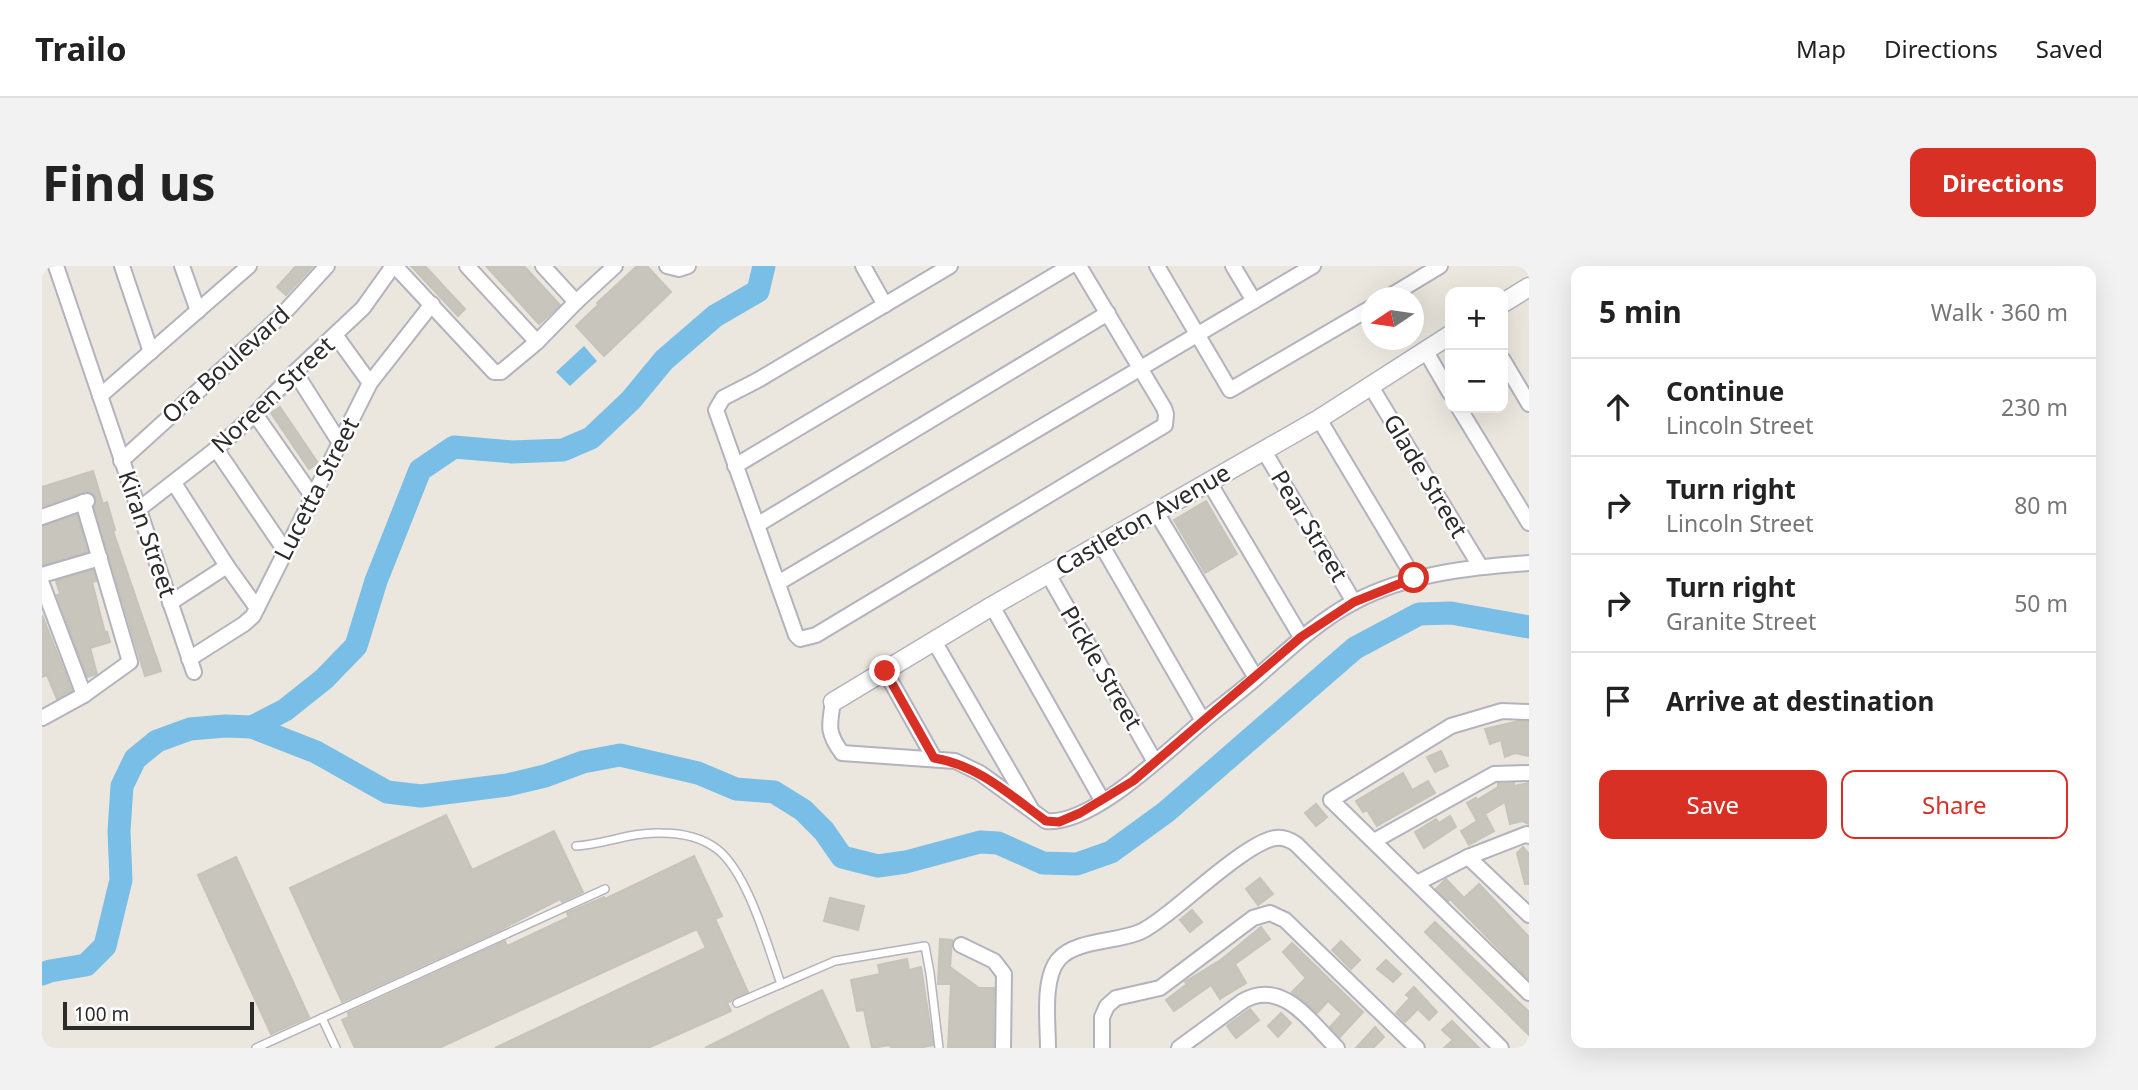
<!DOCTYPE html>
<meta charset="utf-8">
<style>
body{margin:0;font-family:"Noto Sans",sans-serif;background:#f2f2f2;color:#222}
.controls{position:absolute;right:21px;top:21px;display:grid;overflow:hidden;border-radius:14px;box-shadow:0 7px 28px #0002}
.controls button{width:63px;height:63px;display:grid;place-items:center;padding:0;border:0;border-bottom:2px solid #e0e0e0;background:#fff;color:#222;font:35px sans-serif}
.compass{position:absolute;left:1319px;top:21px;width:63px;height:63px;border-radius:50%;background:#fff;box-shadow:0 7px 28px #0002;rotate:257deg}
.scale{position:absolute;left:21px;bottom:18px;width:191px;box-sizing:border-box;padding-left:7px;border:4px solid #2b2b2b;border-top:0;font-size:19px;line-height:24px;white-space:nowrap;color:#2b2b2b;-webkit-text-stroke:5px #fff;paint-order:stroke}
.stop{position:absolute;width:21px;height:21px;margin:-16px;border:5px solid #d93025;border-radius:50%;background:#fff}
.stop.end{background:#d93025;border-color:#fff;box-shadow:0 2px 7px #0008}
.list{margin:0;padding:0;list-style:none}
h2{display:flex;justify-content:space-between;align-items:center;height:91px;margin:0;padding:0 28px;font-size:30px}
h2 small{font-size:23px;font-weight:400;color:#767676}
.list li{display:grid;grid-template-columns:46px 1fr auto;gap:21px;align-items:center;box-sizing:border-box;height:98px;padding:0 28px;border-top:2px solid #e0e0e0}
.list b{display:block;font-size:26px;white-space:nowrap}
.list p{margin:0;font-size:23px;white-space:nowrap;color:#767676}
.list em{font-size:23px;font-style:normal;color:#767676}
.actions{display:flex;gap:14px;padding:21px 28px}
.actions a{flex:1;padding:16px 0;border:2px solid #d93025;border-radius:14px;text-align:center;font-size:24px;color:#d93025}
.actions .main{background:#d93025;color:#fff}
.icon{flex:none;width:38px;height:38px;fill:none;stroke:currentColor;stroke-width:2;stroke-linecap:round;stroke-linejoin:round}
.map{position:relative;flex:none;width:1487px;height:782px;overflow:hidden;border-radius:14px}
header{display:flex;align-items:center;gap:42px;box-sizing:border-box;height:98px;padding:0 35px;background:#fff;border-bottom:2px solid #e0e0e0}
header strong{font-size:33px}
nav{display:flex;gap:38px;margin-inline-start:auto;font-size:24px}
.intro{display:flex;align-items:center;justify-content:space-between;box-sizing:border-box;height:168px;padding:0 42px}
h1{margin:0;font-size:49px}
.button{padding:18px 32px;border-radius:14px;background:#d93025;color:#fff;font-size:24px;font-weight:700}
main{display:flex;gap:42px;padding:0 42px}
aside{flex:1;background:#fff;border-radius:14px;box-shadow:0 7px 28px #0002}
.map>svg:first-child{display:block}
</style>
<header>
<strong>Trailo</strong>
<nav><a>Map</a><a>Directions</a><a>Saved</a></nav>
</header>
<div class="intro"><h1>Find us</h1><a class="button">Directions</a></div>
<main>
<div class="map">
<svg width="1487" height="782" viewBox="0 0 1487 782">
<rect width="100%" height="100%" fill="#ece7de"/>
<path fill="#79bee6" d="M542,80l13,15 -27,25 -14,-14z"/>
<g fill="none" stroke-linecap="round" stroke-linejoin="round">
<g stroke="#79bee6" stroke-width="23">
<path d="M210,461l33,-17 39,-31 32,-33 20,-65 44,-111 34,-23 58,5 51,-2 28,-12 40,-38 33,-40 51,-44 43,-25 6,-25"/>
<path d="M0,708l8,-3 36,-6 19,-19 16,-66 -2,-49 3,-45 13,-27 22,-18 33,-12 35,-3 27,1 64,25 71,40 34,4 86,-11 38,-9 38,-14 37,-7 78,18 38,16 38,3 29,18 21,21 18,26 36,9 28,-4 74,-20 18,1 45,20 34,1 34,-12 55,-40 189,-164 64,-34 32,-1 78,14"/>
</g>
</g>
<g fill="#c8c5bd" stroke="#c7c3b8" stroke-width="2">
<path d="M254,0h17l-27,29 -9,-8z"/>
<path d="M369,0h14l40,43 -7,7z"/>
<path d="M444,0h38l36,39 -21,19z"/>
<path d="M595,0h10l24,26 -67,64 -28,-30 22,-21 -1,-2z"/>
<path d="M238,141l38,56 -9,6 -38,-56z"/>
<path d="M51,205l10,33 4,-2 8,28 -2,1 48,140 -16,5 -51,-169 2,-10 -7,-5h-5l-42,15v-20z"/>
<path d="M1164,235l31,53 -32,19 -31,-53z"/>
<path d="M35,249l11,37 -46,13v-39z"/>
<path d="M51,304l3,11 -4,1 13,51 2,-1 3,10 -20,6 7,26 -10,3 -30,-82 3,-1 -4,-13z"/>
<path d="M0,349l30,76 -15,8 -10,-24 -5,2z"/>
<path d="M1477,455l10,1v34l-14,-3 -10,4 -4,-17 -11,4 -5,-15z"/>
<path d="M1399,485l7,15 -13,6 -8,-15z"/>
<path d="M1361,507l9,17 16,-9 7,12 -58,33 -10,-16 -4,2 -7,-11z"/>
<path d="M1472,517v3l15,-3v41l-7,-3 -12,3 -5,-22 -20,12 9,17 -25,14 -8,-14 16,-10 -10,-18 9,-5 1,2 21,-13v-3z"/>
<path d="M1274,538l11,13 -11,9 -11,-13z"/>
<path d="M404,549l26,55 82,-39 29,61 -21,10 -2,-3 -60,31 -158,72 -52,-114z"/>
<path d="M1408,550l6,11 -32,21 -9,-16 21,-13 3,4z"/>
<path d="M1481,581l6,7v30h-4l-8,-31z"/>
<path d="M652,590l28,60 -7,3 33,73 -21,11 4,8 -83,37h-153l211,-100 -9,-19 -258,119h-84l-13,-28 7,-3 -1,-4 157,-72 2,5 62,-29 -2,-4 37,-16 1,2z"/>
<path d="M194,591l73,160 -38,17 -73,-159z"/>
<path d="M1218,612l13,16 -15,11 -12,-16z"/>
<path d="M1404,613l18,19 15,-14 50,53v43l-79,-81 -2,2 -12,-12z"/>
<path d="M788,632l34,8 -6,24 -34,-9z"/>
<path d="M1150,644l10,12 -12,10 -10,-12z"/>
<path d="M1393,656l94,90v23l-104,-103z"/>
<path d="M1219,661l9,12 -35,25 11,19 -26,16 -9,-14 -37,26 -8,-11 21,-16 -2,-2 37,-23z"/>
<path d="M898,673l12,1 -2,27 29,21h15l-1,60h-45l3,-64h-13z"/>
<path d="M1299,675l19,19 -9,9 -19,-19z"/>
<path d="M1250,677l71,69 -23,25 -10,-10 12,-13 -14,-13 -11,12 -25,-21 14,-14 -23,-26z"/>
<path d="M865,693l2,11 12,-3 12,78 -14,3h-28l-1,-3 -18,3 -8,-38 -7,1 -6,-31 29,-6 -2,-9z"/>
<path d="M1344,694l15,14 -8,8 -16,-13z"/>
<path d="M1372,721l23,25 -8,8 -11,-11 -13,13 -9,-9 14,-15 -4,-3z"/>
<path d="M780,724l27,58h-144l62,-31z"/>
<path d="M1208,743l9,11 -23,18 -9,-12z"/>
<path d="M1239,747l10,10 -13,14 -10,-11z"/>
<path d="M1410,755l27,27h-35l9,-8 -11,-10z"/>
<path d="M1333,761l9,10 -11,11h-17z"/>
</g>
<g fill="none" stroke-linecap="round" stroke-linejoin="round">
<defs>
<g id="service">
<path d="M534,580c30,-2 54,-14 85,-13 19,0 40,4 56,16 31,24 51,98 64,135"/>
<path d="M695,737l98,-42 90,-15 5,27 9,75"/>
<path d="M280,752l14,30"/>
<path d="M214,782l349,-159"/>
</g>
<g id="minor">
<path d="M14,0l138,406"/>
<path d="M80,0l29,86"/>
<path d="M140,0l16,45"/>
<path d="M353,0l99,106h7l36,-30 39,-40 39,-36"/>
<path d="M425,0l70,76"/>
<path d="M501,0l33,36"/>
<path d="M625,0l12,3 9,-3"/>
<path d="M821,0l22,39"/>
<path d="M908,0l-192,114 -35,18 -7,12 80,225 4,4 16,-4 349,-210 1,-11 -2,-6 -85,-142"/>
<path d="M1115,0l73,124 142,-83"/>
<path d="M1191,0l21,35"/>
<path d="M1345,32l53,-32"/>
<path d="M294,70l34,47"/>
<path d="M1383,84l25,43"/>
<path d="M1461,94l26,44"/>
<path d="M253,106l45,71"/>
<path d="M1328,119l110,181"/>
<path d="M58,130l149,-130"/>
<path d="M1417,142l70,115"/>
<path d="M213,148l58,83"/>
<path d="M1277,153l95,159"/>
<path d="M174,183l70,103"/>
<path d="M1222,185l90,151"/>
<path d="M79,195l163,-148 43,-47"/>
<path d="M693,200l335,-200"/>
<path d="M1167,216l92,155"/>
<path d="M132,217l53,83 30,42"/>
<path d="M97,243l77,-60 39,-35 40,-42 68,-64 30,-42"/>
<path d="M1114,246l100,166"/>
<path d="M0,251l45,-16"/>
<path d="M715,259l351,-212"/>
<path d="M1059,278l102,177"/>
<path d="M1006,308l107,188"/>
<path d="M0,309l58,-17"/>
<path d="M736,317l535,-317"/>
<path d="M0,318l42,111"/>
<path d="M128,337l57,-37"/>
<path d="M950,340l110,194"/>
<path d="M892,375l96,166"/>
<path d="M147,393l55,-35 9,-8 117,-233 62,-79"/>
<path d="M843,405l49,87"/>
<path d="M791,436c-4,24 -6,31 9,51l113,8 25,12 66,48c46,5 122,-71 158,-101 17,-14 36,-28 53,-43 31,-27 61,-56 97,-75 53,-28 116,-35 175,-39"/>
<path d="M1487,446l-27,-1 -51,15 -120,74 198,193"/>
<path d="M0,452l42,-23 46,-33 -47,-160"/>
<path d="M1332,575l120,-67 35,-1"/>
<path d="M1426,591l61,58"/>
<path d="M1375,617l51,-26 59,-23 2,2"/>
<path d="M919,679l33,16 10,13 -1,74"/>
<path d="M1006,782c0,-25 -6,-70 11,-89 16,-19 58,-17 81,-27 9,-4 18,-11 27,-18 23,-17 84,-74 109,-76 8,-1 14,2 20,6l205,204"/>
<path d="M1060,782v-31l5,-11 9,-8 44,-10 93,-70 17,-5 15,7 132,128"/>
<path d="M1137,782l64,-47c40,-23 68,22 94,47"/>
</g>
<g id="tertiary">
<path d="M1461,37l26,-16"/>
<path d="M791,436l159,-96 327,-187 131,-84"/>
</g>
</defs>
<use href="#service" stroke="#b2b3be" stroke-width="10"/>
<use href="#minor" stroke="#b2b3be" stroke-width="18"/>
<use href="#tertiary" stroke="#b2b3be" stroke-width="21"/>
<use href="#service" stroke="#fff" stroke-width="7"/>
<use href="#minor" stroke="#fff" stroke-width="14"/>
<use href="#tertiary" stroke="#fff" stroke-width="18"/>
</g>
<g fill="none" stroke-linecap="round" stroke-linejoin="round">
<path stroke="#d93025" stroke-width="9" d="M843,405l49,87c44,7 76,37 112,63l13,1 21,-9 53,-32 168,-144 53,-35 60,-24"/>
</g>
<g text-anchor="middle" stroke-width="5" stroke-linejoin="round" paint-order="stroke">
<g font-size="24" fill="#2b2b2b" stroke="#fff">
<text transform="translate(184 99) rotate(-42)" y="8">Ora Boulevard</text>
<text transform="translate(231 129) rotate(-43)" y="8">Noreen Street</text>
<text transform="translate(1383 210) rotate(59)" y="8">Glade Street</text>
<text transform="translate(275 223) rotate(-63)" y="8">Lucetta Street</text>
<text transform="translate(1101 254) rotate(-30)" y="8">Castleton Avenue</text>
<text transform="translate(1267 260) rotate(59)" y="8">Pear Street</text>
<text transform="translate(105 268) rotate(71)" y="8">Kiran Street</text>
<text transform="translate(1059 402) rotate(60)" y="8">Pickle Street</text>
</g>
</g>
</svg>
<div class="controls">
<button>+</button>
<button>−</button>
</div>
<svg class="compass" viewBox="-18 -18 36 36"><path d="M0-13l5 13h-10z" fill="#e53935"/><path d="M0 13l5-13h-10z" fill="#767676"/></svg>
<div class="scale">100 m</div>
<div class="stop" style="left:1372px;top:312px"></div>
<div class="stop end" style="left:843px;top:405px"></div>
</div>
<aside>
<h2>5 min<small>Walk · 360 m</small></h2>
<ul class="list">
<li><svg class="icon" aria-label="ahead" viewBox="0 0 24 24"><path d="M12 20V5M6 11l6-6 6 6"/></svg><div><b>Continue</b><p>Lincoln Street</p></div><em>230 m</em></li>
<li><svg class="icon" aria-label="right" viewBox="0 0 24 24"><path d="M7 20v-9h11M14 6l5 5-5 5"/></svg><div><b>Turn right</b><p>Lincoln Street</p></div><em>80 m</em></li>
<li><svg class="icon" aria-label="right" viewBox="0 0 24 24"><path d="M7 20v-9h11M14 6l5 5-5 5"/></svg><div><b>Turn right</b><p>Granite Street</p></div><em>50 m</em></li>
<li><svg class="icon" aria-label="arrive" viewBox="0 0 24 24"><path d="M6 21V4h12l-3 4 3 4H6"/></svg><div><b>Arrive at destination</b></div></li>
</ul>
<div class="actions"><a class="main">Save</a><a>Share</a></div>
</aside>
</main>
